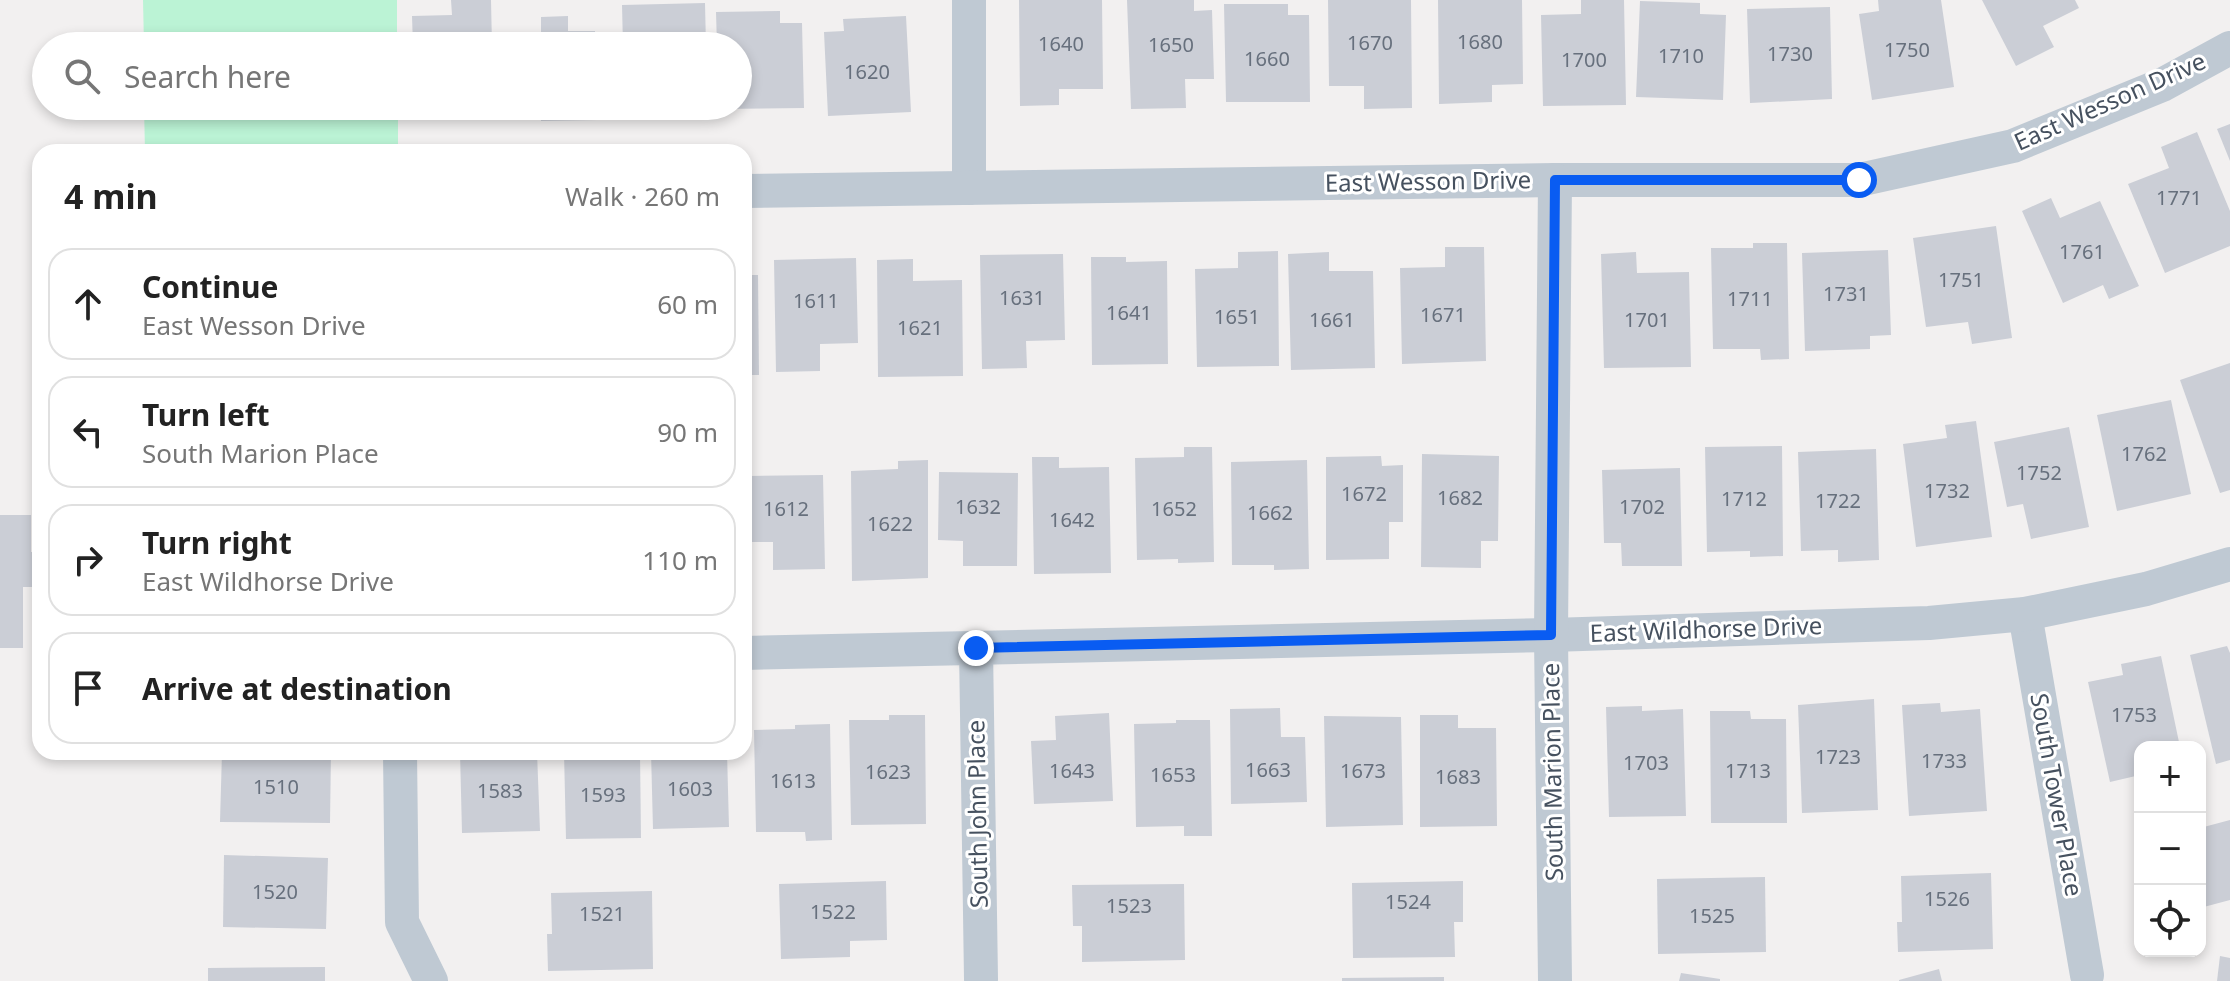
<!DOCTYPE html>
<meta charset="utf-8">
<style>
body{margin:0;font-family:"Noto Sans",sans-serif;background:#f6f6f6;color:#222}
.controls{position:absolute;right:24px;bottom:24px;display:grid;overflow:hidden;border-radius:16px;box-shadow:0 4px 12px #0003}
.controls button{width:72px;height:72px;display:grid;place-items:center;padding:0;border:0;border-bottom:2px solid #e0e0e0;background:#fff;color:#222;font:40px sans-serif}
.stop{position:absolute;width:24px;height:24px;margin:-18px;border:6px solid #095cf2;border-radius:50%;background:#fff}
.stop.end{background:#095cf2;border-color:#fff;box-shadow:0 2px 8px #0008}
.list{margin:0;padding:0;list-style:none}
h2{display:flex;justify-content:space-between;align-items:center;height:104px;margin:0;padding:0 32px;font-size:34px}
h2 small{font-size:26px;font-weight:400;color:#767676}
.list li{display:grid;grid-template-columns:52px 1fr auto;gap:24px;align-items:center;box-sizing:border-box;height:112px;margin:0 16px 16px;padding:0 16px;border:2px solid #e0e0e0;border-radius:24px}
.list b{display:block;font-size:30px;white-space:nowrap}
.list p{margin:0;font-size:26px;white-space:nowrap;color:#767676}
.list em{font-size:26px;font-style:normal;color:#767676}
.icon{flex:none;width:44px;height:44px;fill:none;stroke:currentColor;stroke-width:2;stroke-linecap:round;stroke-linejoin:round}
.map{position:relative;flex:none;width:2230px;height:981px;overflow:hidden}
.search{position:absolute;background:#fff;box-shadow:0 4px 12px #0003;left:32px;top:32px;width:720px;height:88px;display:flex;align-items:center;gap:20px;box-sizing:border-box;padding:0 28px;border-radius:44px;color:#767676;font-size:30px}
.panel{position:absolute;background:#fff;box-shadow:0 4px 12px #0003;left:32px;top:144px;width:720px;height:616px;border-radius:24px}
.map>svg:first-child{display:block}
</style>
<div class="map">
<svg width="2230" height="981" viewBox="0 0 2230 981">
<rect width="100%" height="100%" fill="#f2f0f0"/>
<g fill="#bbf3d5">
<path d="M143,0h254v46h-253z"/>
<path d="M144,106h254v46h-253z"/>
</g>
<g fill="#cbced6">
<path d="M451,0h40l1,46h-79l-1,-30 40,-1z"/>
<path d="M1019,0h83l1,89h-44v16l-39,1z"/>
<path d="M1127,0h67v11l18,-1 2,69h-29l1,29 -55,1z"/>
<path d="M1328,0h83l1,108 -48,1v-23h-35z"/>
<path d="M1438,0h84l1,84 -31,1v17l-53,2z"/>
<path d="M1581,0h43l2,105 -83,1 -2,-91 40,-1z"/>
<path d="M1878,0h63l13,87 -82,13 -13,-86 20,-3z"/>
<path d="M1982,0h93l4,8 -36,18 11,21 -38,19z"/>
<path d="M1640,1l60,2v11l26,1 -3,85 -87,-3z"/>
<path d="M705,3l1,43h-83l-1,-41z"/>
<path d="M1224,4h64v11h21l1,87h-84z"/>
<path d="M1830,7l2,92 -82,4 -3,-94z"/>
<path d="M780,11v12h22l2,85 -86,1v-3h20v-60h-21l-1,-34z"/>
<path d="M568,16v15h27v15h-75v-13h21v-16z"/>
<path d="M906,16l5,96 -83,4 -4,-84 20,-1 -1,-12z"/>
<path d="M541,106h55l1,14 -56,1z"/>
<path d="M671,106h37v12l-36,1z"/>
<path d="M2230,124v37l-13,-32z"/>
<path d="M2197,132l33,79v35l-65,27 -37,-89 41,-16 -8,-21z"/>
<path d="M2051,198l9,20 40,-17 39,85 -30,13 -6,-14 -40,18 -41,-92z"/>
<path d="M1996,226l16,112 -40,6 -4,-22 -42,5 -13,-89z"/>
<path d="M1753,243h34l2,116 -28,1 -1,-11h-47l-2,-101h42z"/>
<path d="M1445,247h39l2,114 -84,3 -2,-96 45,-1z"/>
<path d="M1888,250l3,85 -21,1v13l-65,2 -3,-98z"/>
<path d="M1278,251l1,115 -82,1 -2,-98 43,-1v-16z"/>
<path d="M1329,252v19h44l2,97 -84,2 -3,-116z"/>
<path d="M1636,252l1,21 52,-1 2,95 -87,1 -3,-114z"/>
<path d="M1063,254l2,86 -39,1 1,27 -45,1 -2,-114z"/>
<path d="M1091,257h35v5l41,-1 1,103 -76,1z"/>
<path d="M856,258l2,85 -38,1v27l-44,1 -2,-112z"/>
<path d="M913,259v22l49,-1 1,96 -85,1 -1,-117z"/>
<path d="M744,275h14l1,100h-15z"/>
<path d="M2230,363v127l-10,3 -40,-113z"/>
<path d="M2171,400l20,94 -74,17 -20,-96z"/>
<path d="M1976,421l16,116 -76,10 -13,-103 44,-6 -2,-13z"/>
<path d="M2069,427l20,100 -58,12 -8,-35 -16,3 -13,-65z"/>
<path d="M1782,446l1,110 -33,1v-6l-43,1 -2,-105z"/>
<path d="M1184,447h28l2,115 -36,1v-4l-41,1 -2,-102 49,-1z"/>
<path d="M1876,449l3,111 -41,2v-12l-37,1 -3,-99z"/>
<path d="M1422,454l77,2 -1,85h-17v27l-60,-1z"/>
<path d="M1381,456l1,10 21,-1v57h-14v37l-63,1v-103z"/>
<path d="M1032,457h27v11l50,-1 2,106 -77,1z"/>
<path d="M928,460v118l-76,3 -1,-110 47,-2v-8z"/>
<path d="M1307,460l2,109 -35,1v-5h-42l-1,-103z"/>
<path d="M1680,468l2,98h-60l-1,-23h-17l-2,-73z"/>
<path d="M939,472l79,1 -1,93h-54v-25l-25,-1z"/>
<path d="M823,475l2,94 -52,1v-28h-24l-1,-66z"/>
<path d="M0,515h31v37h9v35h-17v61h-23z"/>
<path d="M2227,646l3,7v107l-14,4 -26,-109z"/>
<path d="M2161,656l19,91h-40v28l-30,7 -22,-100 35,-7 -2,-11z"/>
<path d="M1874,699l4,111 -76,3 -4,-108z"/>
<path d="M1940,703l1,9 39,-3 7,102 -78,5 -7,-111z"/>
<path d="M1642,706v5l41,-2 3,107 -77,1 -3,-110z"/>
<path d="M1280,708l1,29h24l2,65 -76,2 -1,-95z"/>
<path d="M1710,711h40l1,8h35l1,104h-76z"/>
<path d="M1109,713l4,88 -79,3 -3,-63 25,-1 -1,-24z"/>
<path d="M889,715h36l1,109 -75,1 -2,-105h40z"/>
<path d="M1420,715h38v13h38l1,98 -77,1z"/>
<path d="M1324,716l77,1 2,108 -77,2z"/>
<path d="M1176,720h34l2,116h-28v-10l-48,1 -2,-103 42,-1z"/>
<path d="M830,724l2,116 -26,1 -1,-9h-49l-2,-102 41,-1v-4z"/>
<path d="M222,752h109l-1,71 -110,-1z"/>
<path d="M460,752h77l3,79 -78,2z"/>
<path d="M564,752h76l1,86 -75,1z"/>
<path d="M651,752h76l2,75 -76,2z"/>
<path d="M2230,820v80l-30,8v-80z"/>
<path d="M224,855l104,3 -2,71 -103,-2z"/>
<path d="M1991,873l2,76 -95,3 -1,-30h5l-1,-46z"/>
<path d="M1765,877l1,75 -108,2 -1,-75z"/>
<path d="M886,881l1,59 -37,1v16l-69,2 -2,-75z"/>
<path d="M1463,881v41h-9l1,35 -102,1 -1,-75z"/>
<path d="M1184,884l1,76 -103,2v-36h-9l-1,-41z"/>
<path d="M652,891l1,78 -105,2 -1,-37h5l-1,-41z"/>
<path d="M2220,956l10,2v23h-13z"/>
<path d="M325,967v14h-117v-13z"/>
<path d="M1939,969l3,12h-43v-1z"/>
<path d="M1681,973l39,6v2h-41z"/>
<path d="M1444,977v4h-102v-3z"/>
</g>
<g fill="none" stroke-linecap="round" stroke-linejoin="round">
<g stroke="#bfc9d3" stroke-width="34">
<path d="M969,0v188"/>
<path d="M744,191l811,-11h304l154,-34 149,-61 68,-37"/>
<path d="M2025,614l62,361"/>
<path d="M976,648l5,331"/>
<path d="M744,653l807,-18 378,-12 96,-9 121,-25 84,-25"/>
<path d="M400,752l2,170 29,59"/>
<path d="M1555,981l-4,-346 4,-455"/>
</g>
</g>
<g fill="none" stroke-linecap="round" stroke-linejoin="round">
<path stroke="#095cf2" stroke-width="10" d="M976,648l575,-13 4,-455h304"/>
</g>
<g text-anchor="middle" stroke-width="6" stroke-linejoin="round" paint-order="stroke">
<g font-size="20" fill="#67707d">
<text x="1480" y="49">1680</text>
<text x="1370" y="50">1670</text>
<text x="1061" y="51">1640</text>
<text x="1171" y="52">1650</text>
<text x="1907" y="57">1750</text>
<text x="1790" y="61">1730</text>
<text x="1681" y="63">1710</text>
<text x="1267" y="66">1660</text>
<text x="1584" y="67">1700</text>
<text x="867" y="79">1620</text>
<text x="2179" y="205">1771</text>
<text x="2082" y="259">1761</text>
<text x="1961" y="287">1751</text>
<text x="1846" y="301">1731</text>
<text x="1022" y="305">1631</text>
<text x="1750" y="306">1711</text>
<text x="816" y="308">1611</text>
<text x="1129" y="320">1641</text>
<text x="1443" y="322">1671</text>
<text x="1237" y="324">1651</text>
<text x="1332" y="327">1661</text>
<text x="1647" y="327">1701</text>
<text x="920" y="335">1621</text>
<text x="2144" y="461">1762</text>
<text x="2039" y="480">1752</text>
<text x="1947" y="498">1732</text>
<text x="1364" y="501">1672</text>
<text x="1460" y="505">1682</text>
<text x="1744" y="506">1712</text>
<text x="1838" y="508">1722</text>
<text x="978" y="514">1632</text>
<text x="1642" y="514">1702</text>
<text x="786" y="516">1612</text>
<text x="1174" y="516">1652</text>
<text x="1270" y="520">1662</text>
<text x="1072" y="527">1642</text>
<text x="890" y="531">1622</text>
<text x="2134" y="722">1753</text>
<text x="1838" y="764">1723</text>
<text x="1944" y="768">1733</text>
<text x="1646" y="770">1703</text>
<text x="1268" y="777">1663</text>
<text x="1072" y="778">1643</text>
<text x="1363" y="778">1673</text>
<text x="1748" y="778">1713</text>
<text x="888" y="779">1623</text>
<text x="1173" y="782">1653</text>
<text x="1458" y="784">1683</text>
<text x="793" y="788">1613</text>
<text x="276" y="794">1510</text>
<text x="690" y="796">1603</text>
<text x="500" y="798">1583</text>
<text x="603" y="802">1593</text>
<text x="275" y="899">1520</text>
<text x="1947" y="906">1526</text>
<text x="1408" y="909">1524</text>
<text x="1129" y="913">1523</text>
<text x="833" y="919">1522</text>
<text x="602" y="921">1521</text>
<text x="1712" y="923">1525</text>
</g>
<g font-size="24" fill="#46515f" stroke="#fff">
<text transform="translate(2110 102) rotate(-24)" y="8">East Wesson Drive</text>
<text transform="translate(1428 182) rotate(-1)" y="8">East Wesson Drive</text>
<text transform="translate(1706 630) rotate(-2)" y="8">East Wildhorse Drive</text>
<text transform="translate(1553 772) rotate(-91)" y="8">South Marion Place</text>
<text transform="translate(2056 795) rotate(80)" y="8">South Tower Place</text>
<text transform="translate(978 814) rotate(-91)" y="8">South John Place</text>
</g>
</g>
</svg>
<div class="controls">
<button>+</button>
<button>−</button>
<button><svg class="icon" aria-label="locate" viewBox="0 0 24 24"><circle cx="12" cy="12" r="6"/><path d="M12 2v4M12 18v4M2 12h4M18 12h4"/></svg></button>
</div>
<div class="stop" style="left:1859px;top:180px"></div>
<div class="stop end" style="left:976px;top:648px"></div>
<div class="search"><svg class="icon" aria-label="search" viewBox="0 0 24 24"><circle cx="10" cy="10" r="6"/><path d="M15 15l6 6"/></svg>Search here</div>
<section class="panel">
<h2>4 min<small>Walk · 260 m</small></h2>
<ul class="list">
<li><svg class="icon" aria-label="ahead" viewBox="0 0 24 24"><path d="M12 20V5M6 11l6-6 6 6"/></svg><div><b>Continue</b><p>East Wesson Drive</p></div><em>60 m</em></li>
<li><svg class="icon" aria-label="left" viewBox="0 0 24 24"><path d="M17 20v-9H6M10 6l-5 5 5 5"/></svg><div><b>Turn left</b><p>South Marion Place</p></div><em>90 m</em></li>
<li><svg class="icon" aria-label="right" viewBox="0 0 24 24"><path d="M7 20v-9h11M14 6l5 5-5 5"/></svg><div><b>Turn right</b><p>East Wildhorse Drive</p></div><em>110 m</em></li>
<li><svg class="icon" aria-label="arrive" viewBox="0 0 24 24"><path d="M6 21V4h12l-3 4 3 4H6"/></svg><div><b>Arrive at destination</b></div></li>
</ul>
</section>
</div>
